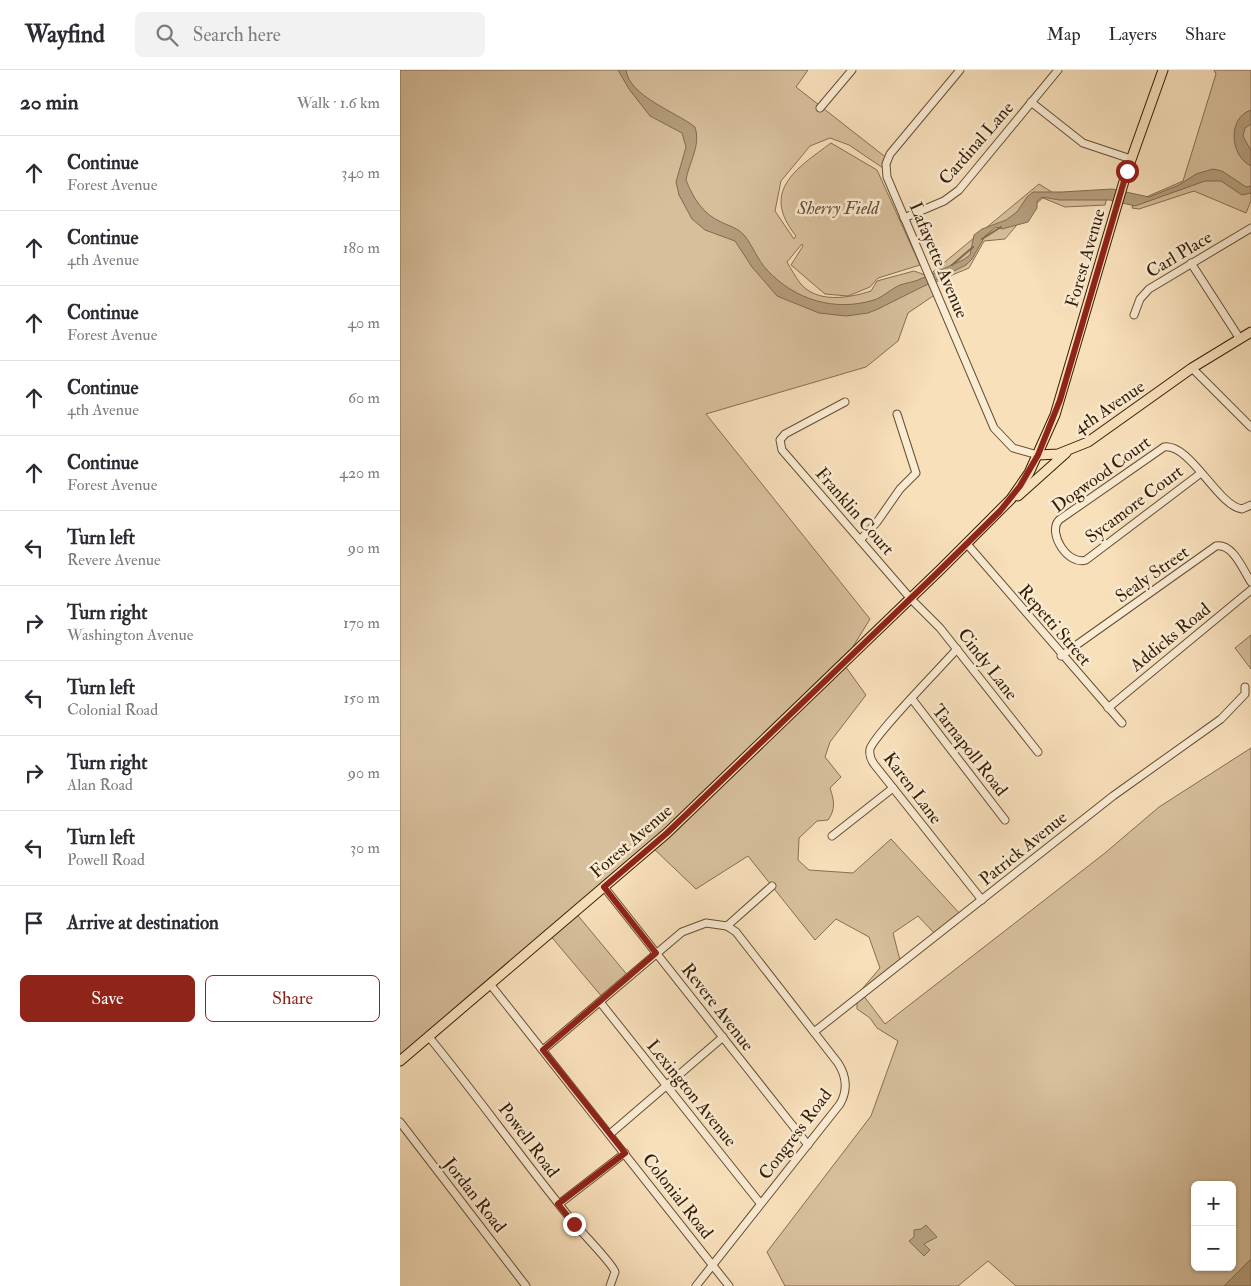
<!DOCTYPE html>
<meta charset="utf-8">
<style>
body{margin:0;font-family:"IM FELL Double Pica",serif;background:#f2f2f3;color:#2b2b33}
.controls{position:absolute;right:15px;bottom:15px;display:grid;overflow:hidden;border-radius:8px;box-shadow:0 1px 4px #0004}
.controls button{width:45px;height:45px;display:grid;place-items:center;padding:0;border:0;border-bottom:1px solid #e1e1e2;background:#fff;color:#2b2b33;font:25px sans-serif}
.stop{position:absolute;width:15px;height:15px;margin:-11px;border:4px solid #8f2418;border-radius:50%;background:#fff}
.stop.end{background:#8f2418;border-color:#fff;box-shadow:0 1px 5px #0008}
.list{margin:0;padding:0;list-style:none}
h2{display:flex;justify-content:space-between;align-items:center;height:65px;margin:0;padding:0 20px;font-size:21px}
h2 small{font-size:16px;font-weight:400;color:#7c7c81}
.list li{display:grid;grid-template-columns:32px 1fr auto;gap:15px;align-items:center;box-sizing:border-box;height:75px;padding:0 20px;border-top:1px solid #e1e1e2}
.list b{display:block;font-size:19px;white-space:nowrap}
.list p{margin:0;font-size:16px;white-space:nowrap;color:#7c7c81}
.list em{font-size:16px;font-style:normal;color:#7c7c81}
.actions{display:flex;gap:10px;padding:15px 20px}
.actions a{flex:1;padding:11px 0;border:1px solid #8f2418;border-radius:8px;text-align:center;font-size:18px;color:#8f2418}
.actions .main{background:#8f2418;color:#fff}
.icon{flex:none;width:28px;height:28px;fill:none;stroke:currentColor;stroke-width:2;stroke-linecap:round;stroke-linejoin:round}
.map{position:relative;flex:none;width:851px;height:1216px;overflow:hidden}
header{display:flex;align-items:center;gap:30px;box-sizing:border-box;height:70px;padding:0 25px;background:#fff;border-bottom:1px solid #e1e1e2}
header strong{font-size:24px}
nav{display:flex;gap:28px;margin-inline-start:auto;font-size:18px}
.search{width:350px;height:45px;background:#f2f2f3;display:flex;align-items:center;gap:12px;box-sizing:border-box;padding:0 18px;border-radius:8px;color:#7c7c81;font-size:19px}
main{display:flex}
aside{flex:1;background:#fff}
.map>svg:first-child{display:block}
</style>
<header>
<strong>Wayfind</strong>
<div class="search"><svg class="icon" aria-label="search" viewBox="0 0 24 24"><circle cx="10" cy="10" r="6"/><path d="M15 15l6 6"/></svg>Search here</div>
<nav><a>Map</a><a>Layers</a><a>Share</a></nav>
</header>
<main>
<aside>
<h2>20 min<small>Walk · 1.6 km</small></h2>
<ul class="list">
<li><svg class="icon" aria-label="ahead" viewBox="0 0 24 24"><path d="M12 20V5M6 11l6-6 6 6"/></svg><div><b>Continue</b><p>Forest Avenue</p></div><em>340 m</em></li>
<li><svg class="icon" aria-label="ahead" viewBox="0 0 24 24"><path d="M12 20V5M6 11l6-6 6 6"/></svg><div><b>Continue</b><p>4th Avenue</p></div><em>180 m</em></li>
<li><svg class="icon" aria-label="ahead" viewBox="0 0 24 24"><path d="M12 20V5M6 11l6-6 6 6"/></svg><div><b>Continue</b><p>Forest Avenue</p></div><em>40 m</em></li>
<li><svg class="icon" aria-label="ahead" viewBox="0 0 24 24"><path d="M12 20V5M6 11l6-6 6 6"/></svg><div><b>Continue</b><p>4th Avenue</p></div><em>60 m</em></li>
<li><svg class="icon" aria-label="ahead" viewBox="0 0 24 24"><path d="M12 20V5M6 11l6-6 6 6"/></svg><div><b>Continue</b><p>Forest Avenue</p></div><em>420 m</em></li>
<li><svg class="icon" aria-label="left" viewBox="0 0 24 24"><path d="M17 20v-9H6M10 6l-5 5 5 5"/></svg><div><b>Turn left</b><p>Revere Avenue</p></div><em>90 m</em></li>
<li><svg class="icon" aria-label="right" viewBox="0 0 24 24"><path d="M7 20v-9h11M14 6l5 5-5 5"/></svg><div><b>Turn right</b><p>Washington Avenue</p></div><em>170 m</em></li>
<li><svg class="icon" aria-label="left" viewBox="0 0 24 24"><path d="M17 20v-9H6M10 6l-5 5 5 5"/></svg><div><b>Turn left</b><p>Colonial Road</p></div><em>150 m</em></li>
<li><svg class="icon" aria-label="right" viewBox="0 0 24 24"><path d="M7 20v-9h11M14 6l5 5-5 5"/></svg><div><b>Turn right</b><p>Alan Road</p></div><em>90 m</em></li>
<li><svg class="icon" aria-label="left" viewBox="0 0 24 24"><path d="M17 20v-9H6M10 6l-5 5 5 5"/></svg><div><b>Turn left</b><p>Powell Road</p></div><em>30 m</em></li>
<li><svg class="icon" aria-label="arrive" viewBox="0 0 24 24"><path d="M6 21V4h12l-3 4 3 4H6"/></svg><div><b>Arrive at destination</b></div></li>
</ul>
<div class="actions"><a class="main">Save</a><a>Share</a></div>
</aside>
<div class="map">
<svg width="851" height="1216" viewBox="0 0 851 1216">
<rect width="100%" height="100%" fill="#f8e0bb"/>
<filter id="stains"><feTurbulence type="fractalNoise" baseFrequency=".004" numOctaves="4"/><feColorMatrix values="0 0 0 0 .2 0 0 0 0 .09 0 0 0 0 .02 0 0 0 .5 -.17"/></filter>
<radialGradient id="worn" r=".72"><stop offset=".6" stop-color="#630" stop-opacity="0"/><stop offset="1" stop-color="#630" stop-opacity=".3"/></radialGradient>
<g fill="#d7bf9c" stroke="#866e50" fill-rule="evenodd">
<path d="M0,0h408l-12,17 92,72 -2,11 -37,-25 -19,-7 -20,8 -29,35 -6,30 19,28 2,-3c-36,-45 0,-67 35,-93l46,27 43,95 -42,13 -8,9 -22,9 -23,-2 -34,-29 12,-19 -1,-2 -15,18c4,7 8,14 13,21 17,21 49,15 71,8l6,-10 37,-10 14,5 111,-92 16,10 52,3 -2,8 -40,2 -22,-9 -11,9 -27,32 -21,2 -15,27 -36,15 3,11 -28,19 -10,28 -32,26 -160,47 164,205 -27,44 23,32 -36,47 -5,15 16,20 -11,11c4,12 6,21 -2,32l-11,1 -18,17 -1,22 11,10 44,3 38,-34 71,77 -25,20 -19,-20 -25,17 8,31 -38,31 22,29 220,-171 54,-46 92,-59v538h-235l-28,-25 -30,25h-173l-18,-34 104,-136 27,-75 -21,-13 -7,-10 -13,-9v-14l23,-27 -11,-31 -33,-18 -21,21 -67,-84 -52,33 -44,-42 -77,65 54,65 -26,21 -54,-64 -149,127zM795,1115h37v82h-37z"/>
<path d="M814,0h37v131l-5,12 -52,-22 -55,18 -7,-1 2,-8 3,1 46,-20 33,-107z"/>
<path d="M851,565v34l-16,-21z"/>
</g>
<g fill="#b59e7d" stroke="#816a4d">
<path d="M218,0h8c3,26 50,42 69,57 6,19 -6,35 -9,53 7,18 17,34 35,42 8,4 17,6 23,13 9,11 13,24 23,35 28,30 68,42 107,30 9,-3 17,-11 26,-15 6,-2 13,-3 18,-5 16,-6 30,-14 45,-20l7,-5 4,-20 8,-6 24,-9 11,-8 10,-15 6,-5h29l50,-3 37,8 30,-12 17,-11 17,-5 9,2 24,16 5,-1v7l-9,2 -21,-14h-16l-70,25 -25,-6h-51l-17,-3 -5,4v7l-9,14 -26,7 -6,-2 -11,9 -13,23 -6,6 -88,44 -10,4 -22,3 -27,-3 -42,-17 -25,-29 -17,-26 -30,-11 -13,-11 -13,-24 -3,-13 10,-35 -4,-14 -32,-17 -21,-27z"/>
<path d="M851,40v14l-6,4 -2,8 8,15v15c-21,-10 -24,-48 0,-56z"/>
<path d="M526,1155l11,12 -13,7 6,6 -6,6 -15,-15 5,-4v-7l7,-1z"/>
<path d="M851,1189v27h-27z"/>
</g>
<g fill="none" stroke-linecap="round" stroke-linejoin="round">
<g stroke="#816a4d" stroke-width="2">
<path d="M582,169l19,-12"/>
<path d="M552,195l21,-18"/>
</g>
<defs>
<g id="minor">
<path d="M560,0l-70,84 -4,10 1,13 107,251 19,20 25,7"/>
<path d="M631,32l52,41 48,16"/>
<path d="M420,38l32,-38"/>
<path d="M504,148l40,-17 15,-11 99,-120"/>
<path d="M791,193l49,76"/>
<path d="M734,245l6,-16 9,-10 102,-61"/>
<path d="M792,298l59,59"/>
<path d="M445,332l-60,32 -5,6 2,10 129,149 29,29 98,124"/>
<path d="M801,403l-115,87c-18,6 -39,-27 -27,-40l105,-73c26,-4 54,59 78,62l9,-4"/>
<path d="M460,470l17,-18 23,-33 16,-16 -19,-59"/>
<path d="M567,474l155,179"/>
<path d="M557,579c-14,16 -83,86 -87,100 -1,6 1,11 4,15l108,136"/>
<path d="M661,586l155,-110c17,-3 27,24 35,36"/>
<path d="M512,629l93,121"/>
<path d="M708,638l143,-118"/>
<path d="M432,766l61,-48"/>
<path d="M204,817l204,258"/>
<path d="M90,914l239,302"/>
<path d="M200,932l160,201"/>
<path d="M414,962l299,-236 108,-77 24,-25v-7"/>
<path d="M29,967c50,61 95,125 145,186 8,10 39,41 41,49l-5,14"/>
<path d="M143,980l139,-118 24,-9 21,3 45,-40"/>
<path d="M0,1052l126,164"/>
<path d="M210,1064l113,-97"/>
<path d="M159,1134l66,-51"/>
<path d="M296,1216l144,-182c8,-14 7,-27 -2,-41l-102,-131 -9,-6"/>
</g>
<g id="major">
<path d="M638,385l20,-1 30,-12 104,-74 59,-36"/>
<path d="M618,426l48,-43"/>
<path d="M0,991l267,-228 274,-264 70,-70 18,-26 26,-58 72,-244 36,-101"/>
</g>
</defs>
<use href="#minor" stroke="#654e32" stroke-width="9"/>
<use href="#major" stroke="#341d04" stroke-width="11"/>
<use href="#minor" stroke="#faebd3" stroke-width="7"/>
<use href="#major" stroke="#f8e0bb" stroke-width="9"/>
</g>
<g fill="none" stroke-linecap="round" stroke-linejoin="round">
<path stroke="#8f2418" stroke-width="6" d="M174,1154l-16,-20 67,-51 -82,-103 113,-97 -52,-66 63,-54 267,-257 66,-65 20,-25 18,-31 22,-55 67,-229"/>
</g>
<g text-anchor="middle" stroke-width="5" stroke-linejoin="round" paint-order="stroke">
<g font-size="18" fill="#341d04" stroke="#faebd3">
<text transform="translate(576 73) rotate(-49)" y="6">Cardinal Lane</text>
<text transform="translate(779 184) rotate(-31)" y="6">Carl Place</text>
<text transform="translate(685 188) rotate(-74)" y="6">Forest Avenue</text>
<text transform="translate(539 190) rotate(67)" y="6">Lafayette Avenue</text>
<text transform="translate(709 337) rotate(-34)" y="6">4th Avenue</text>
<text transform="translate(701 404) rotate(-36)" y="6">Dogwood Court</text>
<text transform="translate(734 434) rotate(-37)" y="6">Sycamore Court</text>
<text transform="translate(455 441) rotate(49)" y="6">Franklin Court</text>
<text transform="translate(752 504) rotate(-35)" y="6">Sealy Street</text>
<text transform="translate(655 555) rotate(49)" y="6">Repetti Street</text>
<text transform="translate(770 567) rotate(-39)" y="6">Addicks Road</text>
<text transform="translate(588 594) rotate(52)" y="6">Cindy Lane</text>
<text transform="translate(570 680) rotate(52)" y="6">Tarnapoll Road</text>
<text transform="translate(513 718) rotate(53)" y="6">Karen Lane</text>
<text transform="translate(231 771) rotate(-41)" y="6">Forest Avenue</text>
<text transform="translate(623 778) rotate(-39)" y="6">Patrick Avenue</text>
<text transform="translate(318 937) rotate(52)" y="6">Revere Avenue</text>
<text transform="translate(292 1023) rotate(51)" y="6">Lexington Avenue</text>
<text transform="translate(395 1064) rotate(-53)" y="6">Congress Road</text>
<text transform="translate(129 1070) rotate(53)" y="6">Powell Road</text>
<text transform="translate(75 1125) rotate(52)" y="6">Jordan Road</text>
<text transform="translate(278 1126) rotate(52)" y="6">Colonial Road</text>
</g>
<g font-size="18" font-style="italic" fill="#654e32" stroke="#faebd3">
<text x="438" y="144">Sherry Field</text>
</g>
</g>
<rect width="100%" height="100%" filter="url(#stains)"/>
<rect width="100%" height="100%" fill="url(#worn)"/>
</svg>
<div class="controls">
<button>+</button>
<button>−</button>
</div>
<div class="stop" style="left:727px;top:101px"></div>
<div class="stop end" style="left:174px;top:1154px"></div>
</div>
</main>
